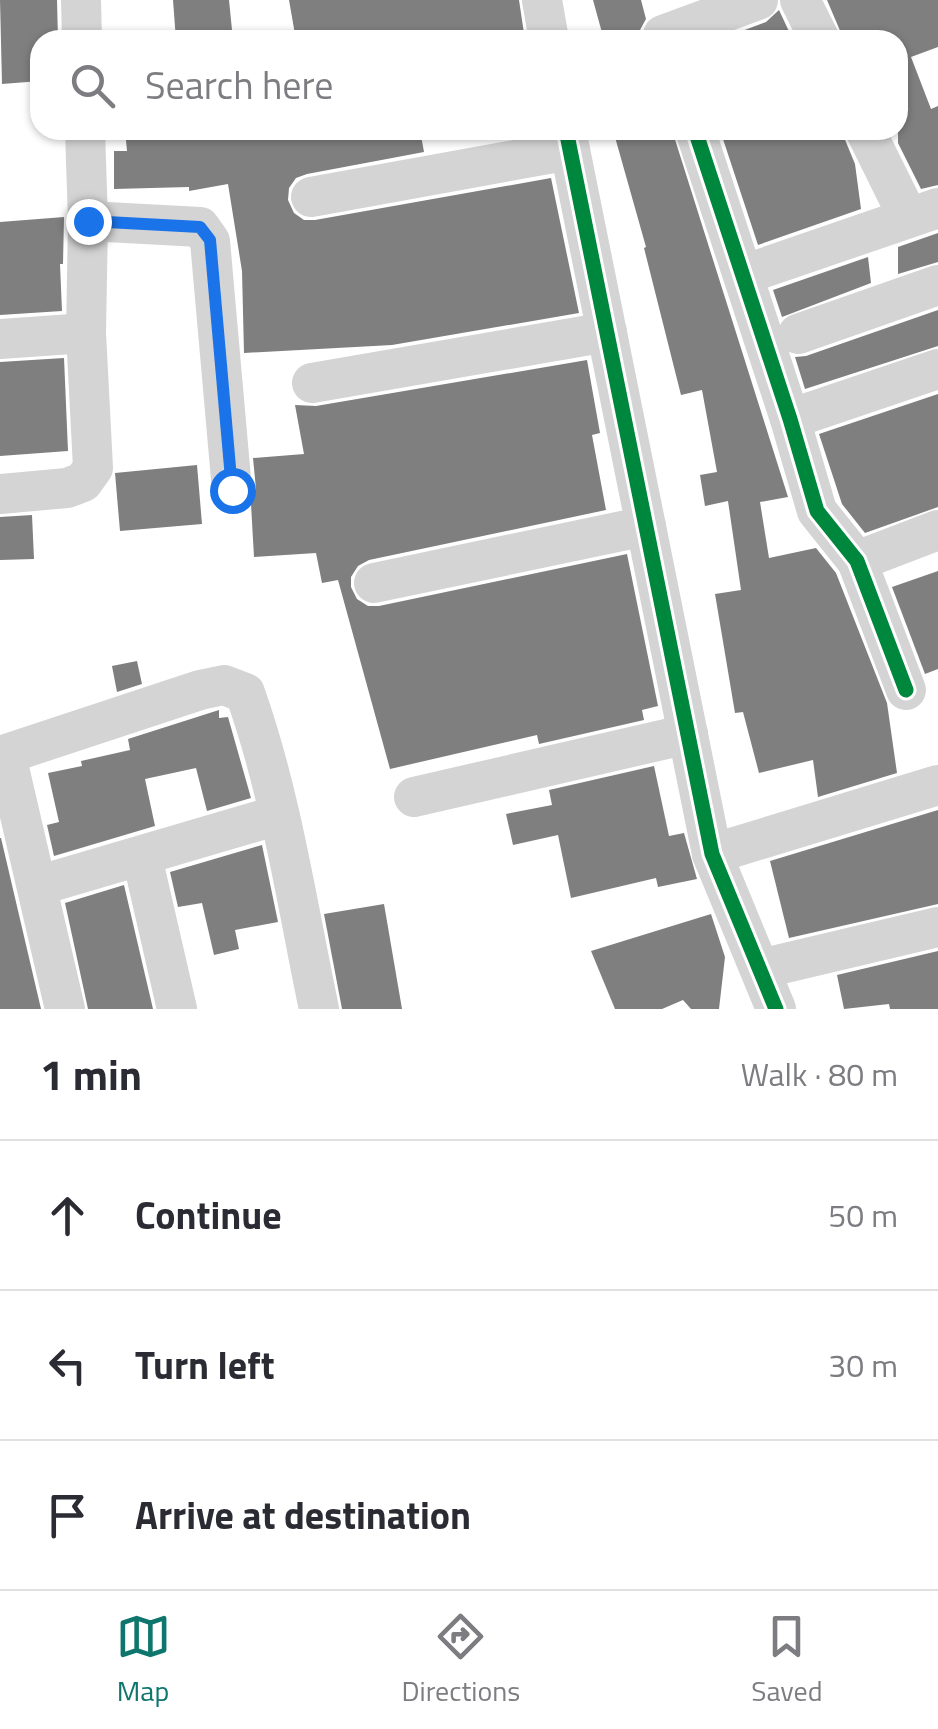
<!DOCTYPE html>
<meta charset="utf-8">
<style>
body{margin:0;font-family:"Titillium Web",sans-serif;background:#f7f7f7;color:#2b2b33}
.stop{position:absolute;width:30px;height:30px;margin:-22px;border:8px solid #1a73e8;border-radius:50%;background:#fff}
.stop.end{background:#1a73e8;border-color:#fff;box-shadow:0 2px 10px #0008}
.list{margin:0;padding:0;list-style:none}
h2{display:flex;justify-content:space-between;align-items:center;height:130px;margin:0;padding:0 40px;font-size:42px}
h2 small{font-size:32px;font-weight:400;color:#7c7c81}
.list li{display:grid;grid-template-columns:65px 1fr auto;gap:30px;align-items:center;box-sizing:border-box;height:150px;padding:0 40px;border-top:2px solid #e1e1e2}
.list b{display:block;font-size:38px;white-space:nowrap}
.list em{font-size:32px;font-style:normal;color:#7c7c81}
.icon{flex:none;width:55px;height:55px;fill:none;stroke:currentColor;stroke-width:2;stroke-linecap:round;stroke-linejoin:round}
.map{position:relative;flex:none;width:938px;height:1009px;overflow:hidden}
.search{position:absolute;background:#fff;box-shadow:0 2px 8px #0004;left:30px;right:30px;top:30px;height:110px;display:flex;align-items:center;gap:25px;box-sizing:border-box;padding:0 35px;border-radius:30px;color:#7c7c81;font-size:38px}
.sheet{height:580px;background:#fff}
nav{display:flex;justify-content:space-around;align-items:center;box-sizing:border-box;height:140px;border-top:2px solid #e1e1e2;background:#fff;font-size:28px;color:#7c7c81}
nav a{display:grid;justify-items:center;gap:5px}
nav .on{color:#0f766e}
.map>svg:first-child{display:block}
</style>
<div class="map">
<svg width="938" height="1009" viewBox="0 0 938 1009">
<rect width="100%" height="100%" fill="#fff"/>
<g fill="#7f7f7f">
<path d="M0,0h57l1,40h-18v41l-38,3z"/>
<path d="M173,0h56l4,40h-57z"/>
<path d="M289,0h230l6,40h-229z"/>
<path d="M593,0h48l5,19 -6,11v10h-36z"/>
<path d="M827,0h111v47l-27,10 20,52 7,-3v79l-17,4 -23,-46v-103h-54z"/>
<path d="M779,10l14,30h-75l48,-18z"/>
<path d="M125,130h43v9l88,-2 -1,-4 25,-3h140l4,22 -117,22 -11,4 -7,10 -1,12 6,13 10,7h11l236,-42 28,135 -187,32 -148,8 -2,-82 -14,-87 -39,7v-4l-75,2v-38h13z"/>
<path d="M613,130h59l116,367 -28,5 9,56 47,-10 20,25 51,130 10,70 -79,24 -5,-37 -54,13 -16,-61 -8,1 -20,-119 26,-4 -13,-89 -23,5 -5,-31 17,-3 -15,-82 -21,5 -37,-147 2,-1z"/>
<path d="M720,130h121l14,34 6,45 -103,36z"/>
<path d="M64,217l-1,47h-3l2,47 -62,4v-93z"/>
<path d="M938,233v29l-40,12v-27z"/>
<path d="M868,257l3,26 -89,34 -9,-27z"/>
<path d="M938,310v36l-133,43 -10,-32 11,-1z"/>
<path d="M64,358l4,93 -68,5v-94z"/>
<path d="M587,360l13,73 -8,2 14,75 -237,50 -11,6 -7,11v10l6,12 11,7h11l248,-52 31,152 -16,4 2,10 -105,24 -2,-9 -147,34 -52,-189 -16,3 -6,-30 -62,4 -3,-53 5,-15 -3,-31 51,-4 -9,-49 21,1z"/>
<path d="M938,394v113l-73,26 -23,-29 -23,-70z"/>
<path d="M197,465l5,59 -82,7 -5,-58z"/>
<path d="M32,515l2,44 -34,1v-43z"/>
<path d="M938,571v98l-13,5 -33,-87z"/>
<path d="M137,661l5,23 -25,8 -5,-26z"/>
<path d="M219,710v8l9,-1 23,81 -44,13 -11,-43 -51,11 10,47 -101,30 -7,-31 12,-3 -11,-49 34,-7 -1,-5 49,-11 -2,-11z"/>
<path d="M654,766l15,70 15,-3 13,46 -39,8 -2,-9 -85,20 -13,-63 -45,10 -7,-31 46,-9 -3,-15z"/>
<path d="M938,810v94l-149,34 -19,-77z"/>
<path d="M0,838h1l40,171h-41z"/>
<path d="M262,845l16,77 -43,8 4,19 -25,6 -12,-52 -24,4 -8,-35z"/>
<path d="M124,885l29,124h-65l-23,-106z"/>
<path d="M384,904l18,105h-60l-18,-95z"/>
<path d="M711,914l14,43 -6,52h-28l-8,-9 -21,9h-47l-24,-58z"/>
<path d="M938,951v58h-48l-1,-5 -45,5 -7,-34z"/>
</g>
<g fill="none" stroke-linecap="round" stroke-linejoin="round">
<g stroke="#d4d4d4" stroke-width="40">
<path d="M81,0l1,40"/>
<path d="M542,0l7,40"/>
<path d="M800,0l20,40"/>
<path d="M663,35l95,-35"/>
<path d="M566,130l146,724 64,155"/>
<path d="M695,130l95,289 27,92 40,50 49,129"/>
<path d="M865,130l43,87"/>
<path d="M311,197l259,-47"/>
<path d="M88,221l112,6 10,14 22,249"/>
<path d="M743,275l195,-67"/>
<path d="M798,334l140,-49"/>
<path d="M0,339l86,-6"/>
<path d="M312,383l295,-51"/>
<path d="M790,419l148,-50"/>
<path d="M0,494l67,-6 16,-6 10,-14 -7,-135 2,-112 -3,-91"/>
<path d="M857,561l81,-31"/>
<path d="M374,583l272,-57"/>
<path d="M6,755l59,254"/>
<path d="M0,756l200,-66 24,-5 21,8c36,101 52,211 74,316"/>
<path d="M414,797l274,-63"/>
<path d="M712,854l226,-69"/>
<path d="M142,857l35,152"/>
<path d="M37,886l241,-71"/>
<path d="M760,969l178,-42"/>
</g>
<defs>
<g id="cycleway">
<path d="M566,130l146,724 64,155"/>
<path d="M695,130l95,289 27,92 40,50 49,129"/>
</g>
</defs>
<use href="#cycleway" stroke="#fff" stroke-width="21"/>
<use href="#cycleway" stroke="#00873e" stroke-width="15"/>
</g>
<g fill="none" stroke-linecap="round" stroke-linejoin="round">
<path stroke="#1a73e8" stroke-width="12" d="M88,221l112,6 10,13 22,250"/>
</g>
</svg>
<div class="stop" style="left:232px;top:490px"></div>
<div class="stop end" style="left:88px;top:221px"></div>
<div class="search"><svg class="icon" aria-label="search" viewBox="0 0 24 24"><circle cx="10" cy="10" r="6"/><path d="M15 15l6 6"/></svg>Search here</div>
</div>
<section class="sheet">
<h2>1 min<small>Walk · 80 m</small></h2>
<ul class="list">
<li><svg class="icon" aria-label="ahead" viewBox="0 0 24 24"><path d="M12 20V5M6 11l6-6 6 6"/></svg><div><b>Continue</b></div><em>50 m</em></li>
<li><svg class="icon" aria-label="left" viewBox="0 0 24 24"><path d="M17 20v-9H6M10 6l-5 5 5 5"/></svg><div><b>Turn left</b></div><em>30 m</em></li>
<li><svg class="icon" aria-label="arrive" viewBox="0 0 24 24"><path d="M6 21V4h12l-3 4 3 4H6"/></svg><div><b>Arrive at destination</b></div></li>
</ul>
</section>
<nav>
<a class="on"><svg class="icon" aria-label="map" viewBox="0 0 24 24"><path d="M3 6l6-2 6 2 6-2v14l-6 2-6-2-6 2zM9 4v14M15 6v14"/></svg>Map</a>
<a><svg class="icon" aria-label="directions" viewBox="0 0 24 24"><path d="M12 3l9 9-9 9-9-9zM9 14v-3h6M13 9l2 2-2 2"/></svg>Directions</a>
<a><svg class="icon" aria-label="saved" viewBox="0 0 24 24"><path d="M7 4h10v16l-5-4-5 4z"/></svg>Saved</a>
</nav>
